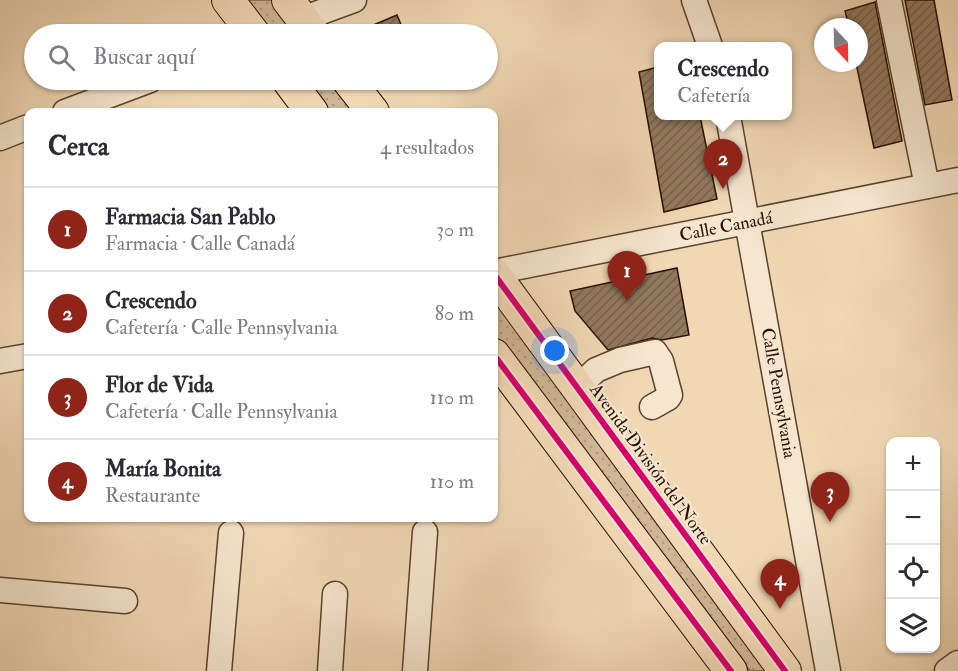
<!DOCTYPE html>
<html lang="es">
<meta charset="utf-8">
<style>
body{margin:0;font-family:"IM FELL Double Pica",serif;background:#f2f2f3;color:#2b2b33}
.controls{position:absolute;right:18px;bottom:18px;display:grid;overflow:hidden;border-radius:12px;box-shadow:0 2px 4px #0004}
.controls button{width:54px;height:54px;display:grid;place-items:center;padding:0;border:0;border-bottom:2px solid #e1e1e2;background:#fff;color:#2b2b33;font:30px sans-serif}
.compass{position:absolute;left:814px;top:18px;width:54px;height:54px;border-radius:50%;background:#fff;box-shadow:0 2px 4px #0004;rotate:158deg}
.you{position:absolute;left:555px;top:351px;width:21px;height:21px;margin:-15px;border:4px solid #fff;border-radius:50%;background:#1a73e8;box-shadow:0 0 0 9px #1a73e833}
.badge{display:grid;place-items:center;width:39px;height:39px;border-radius:50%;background:#8f2418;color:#fff;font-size:20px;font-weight:700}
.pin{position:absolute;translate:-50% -50px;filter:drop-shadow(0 2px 3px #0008)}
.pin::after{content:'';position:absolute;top:32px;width:21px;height:18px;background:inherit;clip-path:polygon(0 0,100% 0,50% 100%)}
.popup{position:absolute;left:654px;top:42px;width:138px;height:78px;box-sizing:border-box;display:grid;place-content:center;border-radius:12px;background:#fff;filter:drop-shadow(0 2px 4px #0005);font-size:20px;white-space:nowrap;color:#7c7c81}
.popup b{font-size:22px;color:#2b2b33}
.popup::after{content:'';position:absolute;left:50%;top:100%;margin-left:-12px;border:12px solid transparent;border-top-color:#fff}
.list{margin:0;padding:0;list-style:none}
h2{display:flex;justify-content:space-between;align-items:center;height:78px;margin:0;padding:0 24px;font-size:26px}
h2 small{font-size:20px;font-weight:400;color:#7c7c81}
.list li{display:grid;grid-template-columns:39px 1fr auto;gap:18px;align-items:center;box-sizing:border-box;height:84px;padding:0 24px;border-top:2px solid #e1e1e2}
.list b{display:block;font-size:22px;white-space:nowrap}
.list p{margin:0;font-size:20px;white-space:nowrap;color:#7c7c81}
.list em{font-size:20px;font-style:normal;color:#7c7c81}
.icon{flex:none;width:33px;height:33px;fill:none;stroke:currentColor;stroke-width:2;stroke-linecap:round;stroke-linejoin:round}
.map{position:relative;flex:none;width:958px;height:671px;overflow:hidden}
.search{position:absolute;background:#fff;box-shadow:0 2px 4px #0004;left:24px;top:24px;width:474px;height:66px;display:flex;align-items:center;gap:15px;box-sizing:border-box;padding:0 21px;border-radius:33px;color:#7c7c81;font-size:22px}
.panel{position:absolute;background:#fff;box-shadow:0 2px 4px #0004;left:24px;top:108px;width:474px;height:414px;border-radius:12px}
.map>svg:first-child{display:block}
</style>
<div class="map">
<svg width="958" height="671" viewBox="0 0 958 671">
<defs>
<pattern id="grass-dots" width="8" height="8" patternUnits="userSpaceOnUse" patternTransform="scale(1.5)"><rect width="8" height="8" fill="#cfb696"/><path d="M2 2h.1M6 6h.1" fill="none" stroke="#b29b80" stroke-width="1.8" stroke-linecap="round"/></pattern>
<pattern id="building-hatch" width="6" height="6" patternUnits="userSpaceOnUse" patternTransform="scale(1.5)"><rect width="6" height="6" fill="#91785e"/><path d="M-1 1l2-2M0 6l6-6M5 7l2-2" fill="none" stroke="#76614b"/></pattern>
</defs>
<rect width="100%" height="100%" fill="#f1d8b5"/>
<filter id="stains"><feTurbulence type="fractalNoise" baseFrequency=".00333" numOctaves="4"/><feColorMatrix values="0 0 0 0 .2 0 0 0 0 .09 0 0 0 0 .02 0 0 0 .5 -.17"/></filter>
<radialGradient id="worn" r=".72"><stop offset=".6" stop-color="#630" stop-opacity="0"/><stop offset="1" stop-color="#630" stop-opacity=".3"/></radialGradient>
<g fill="url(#grass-dots)" stroke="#7c634b" stroke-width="1.5">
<path d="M239,0h34l26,34h-34z"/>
<path d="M299,80h33l25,32h-33z"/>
<path d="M494,297l277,374h-21l-256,-337z"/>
</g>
<g fill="url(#building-hatch)" stroke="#281000" stroke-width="1.5">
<path d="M905,0h29l18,100 -27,5z"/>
<path d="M875,2l27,139 -28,7 -18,-85h3v-36h-10l-4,-16z"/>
<path d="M397,15l8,19h-53z"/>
<path d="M658,67v49h42l17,83 -53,13 -25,-140z"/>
<path d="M677,268l12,67 -27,5 -10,-2 -44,12 -33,-39 -5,-20z"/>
</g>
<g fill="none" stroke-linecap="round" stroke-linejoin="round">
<defs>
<g id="minor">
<path d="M694,0l16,46"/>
<path d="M889,0l38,186"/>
<path d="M302,19l52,-19"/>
<path d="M65,112l85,-32"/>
<path d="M728,116l100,555"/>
<path d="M0,138l28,-11"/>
<path d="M494,272l464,-92"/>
<path d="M0,361l28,-5"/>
<path d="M577,388l19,-18 24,-10 35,-8 6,9 9,34 -2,3 -16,9"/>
<path d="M0,590l125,11"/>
<path d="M219,671l12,-138"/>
<path d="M330,671l5,-77"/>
<path d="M415,671l10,-139"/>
<path d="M947,671l11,-8"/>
</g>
<g id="major">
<path d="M228,0l26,34"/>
<path d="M288,0l26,34"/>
<path d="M288,80l24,32"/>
<path d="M348,80l25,32"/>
<path d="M494,274l291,397"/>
<path d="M494,355l237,316"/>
</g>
</defs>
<use href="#minor" stroke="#5a422d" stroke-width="27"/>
<use href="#major" stroke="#281000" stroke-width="34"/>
<use href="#minor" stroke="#f6e6cf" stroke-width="24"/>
<use href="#major" stroke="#f1d8b5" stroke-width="32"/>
<defs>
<g id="cycleway">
<path d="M494,274l291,397"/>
<path d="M494,355l237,316"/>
</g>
</defs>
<use href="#cycleway" stroke="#f6e6cf" stroke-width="10"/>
<use href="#cycleway" stroke="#d6006c" stroke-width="6"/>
</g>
<g text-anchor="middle" stroke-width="4.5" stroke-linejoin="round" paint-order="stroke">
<g font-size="18" fill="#281000" stroke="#f6e6cf">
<text transform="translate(726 226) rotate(-11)" y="6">Calle Canadá</text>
<text transform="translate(779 393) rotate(80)" y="6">Calle Pennsylvania</text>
<text transform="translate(651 464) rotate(54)" y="6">Avenida División del Norte</text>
</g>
</g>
<rect width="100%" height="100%" filter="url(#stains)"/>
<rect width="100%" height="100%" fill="url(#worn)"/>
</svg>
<div class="controls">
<button>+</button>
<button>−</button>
<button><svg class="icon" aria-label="locate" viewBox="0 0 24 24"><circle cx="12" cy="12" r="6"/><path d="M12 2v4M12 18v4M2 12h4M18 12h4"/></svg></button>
<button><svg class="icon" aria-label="layers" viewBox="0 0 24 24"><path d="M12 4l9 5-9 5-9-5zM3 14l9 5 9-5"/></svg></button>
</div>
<svg class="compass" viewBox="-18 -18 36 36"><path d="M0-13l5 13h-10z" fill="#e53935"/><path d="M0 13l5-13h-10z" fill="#7c7c81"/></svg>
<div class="you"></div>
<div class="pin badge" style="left:627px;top:301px">1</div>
<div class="pin badge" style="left:723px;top:189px">2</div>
<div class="popup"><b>Crescendo</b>Cafetería</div>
<div class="pin badge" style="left:830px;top:522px">3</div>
<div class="pin badge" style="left:780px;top:609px">4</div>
<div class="search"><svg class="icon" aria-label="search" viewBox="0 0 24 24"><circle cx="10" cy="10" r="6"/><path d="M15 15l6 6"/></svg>Buscar aquí</div>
<section class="panel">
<h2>Cerca<small>4 resultados</small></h2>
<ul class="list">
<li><span class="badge">1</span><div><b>Farmacia San Pablo</b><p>Farmacia · Calle Canadá</p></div><em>30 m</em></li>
<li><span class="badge">2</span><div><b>Crescendo</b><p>Cafetería · Calle Pennsylvania</p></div><em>80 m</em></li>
<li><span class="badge">3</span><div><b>Flor de Vida</b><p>Cafetería · Calle Pennsylvania</p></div><em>110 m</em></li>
<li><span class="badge">4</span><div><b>María Bonita</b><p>Restaurante</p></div><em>110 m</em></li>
</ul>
</section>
</div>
